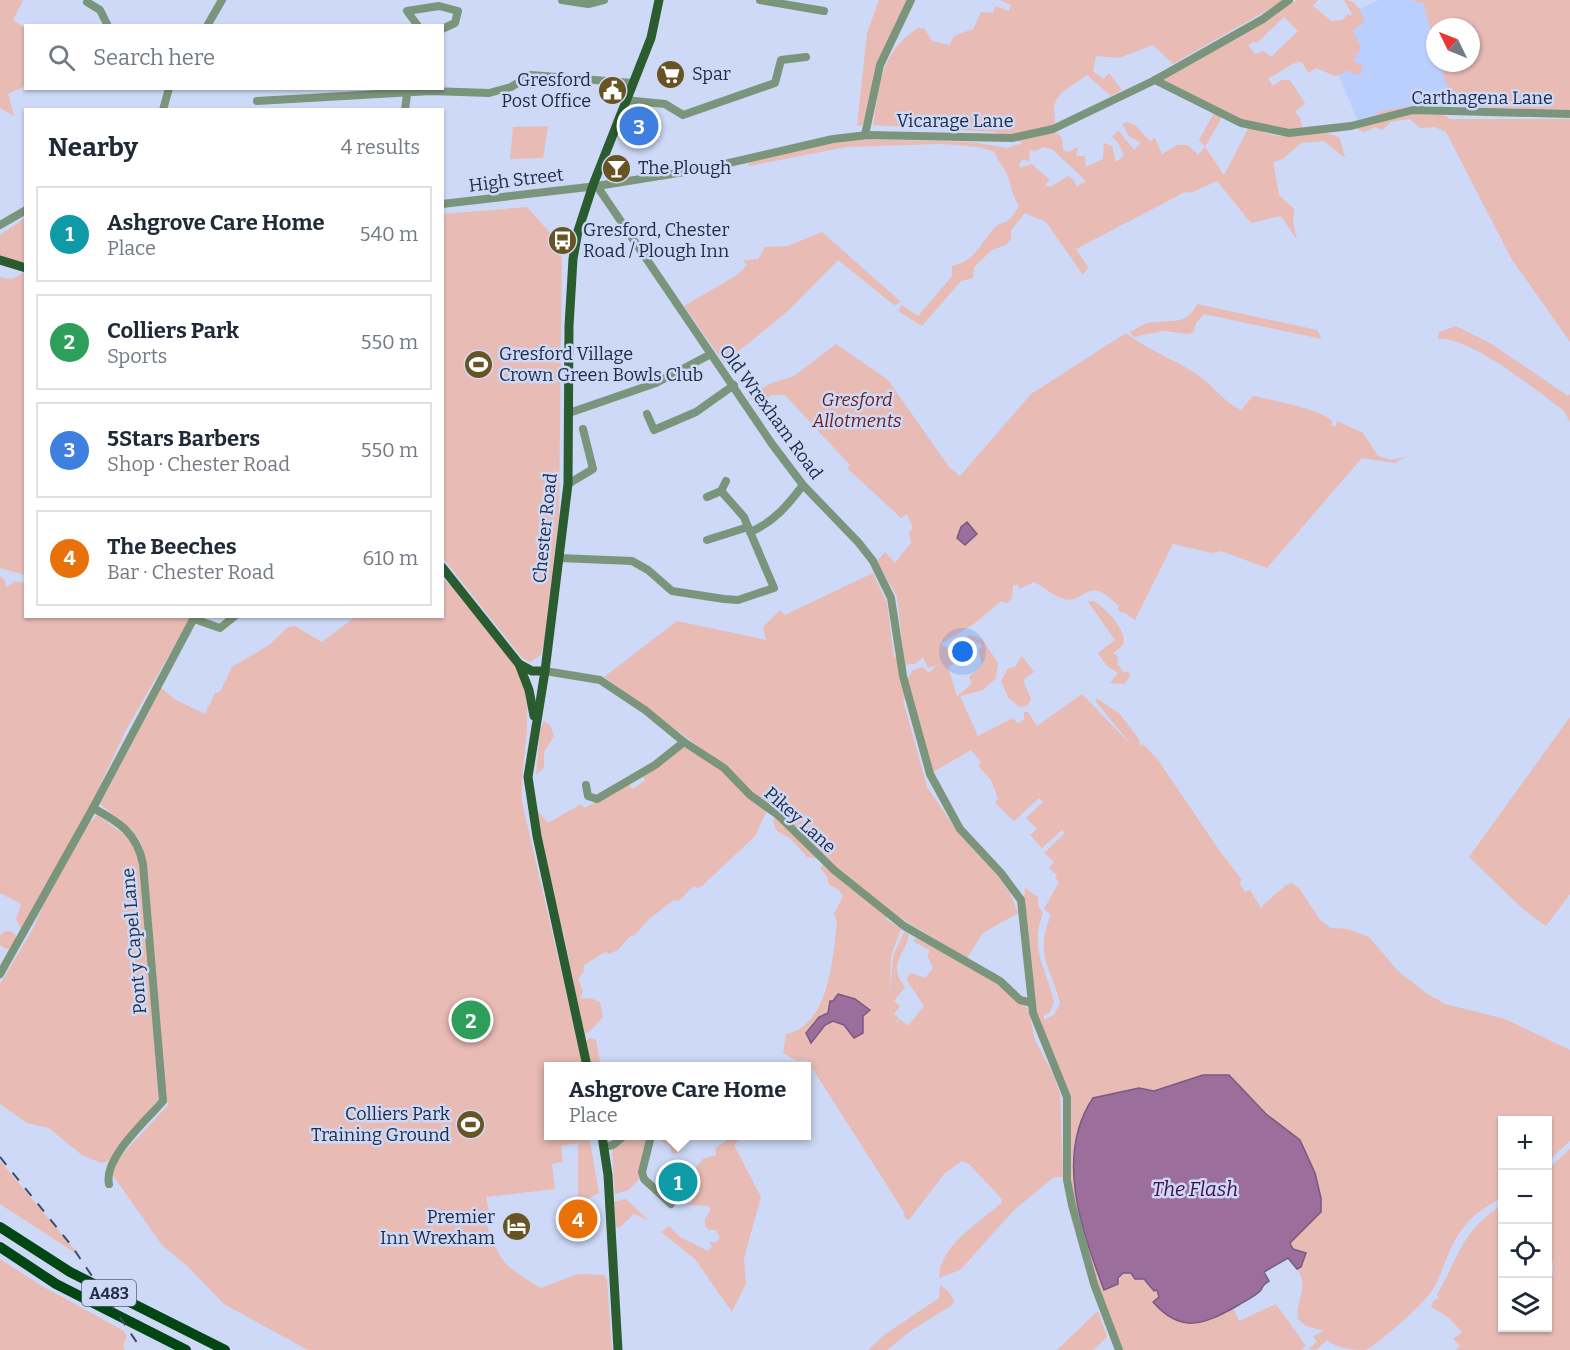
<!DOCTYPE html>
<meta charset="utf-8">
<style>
body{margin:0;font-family:Bitter,serif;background:#f6f6f7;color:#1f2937}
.controls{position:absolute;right:18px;bottom:18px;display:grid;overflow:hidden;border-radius:0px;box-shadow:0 2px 4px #0004}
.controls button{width:54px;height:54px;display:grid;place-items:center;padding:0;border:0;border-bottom:2px solid #e0e1e3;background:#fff;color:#1f2937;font:30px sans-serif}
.compass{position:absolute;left:1426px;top:18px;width:54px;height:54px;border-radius:50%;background:#fff;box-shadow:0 2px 4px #0004;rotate:313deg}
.you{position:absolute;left:963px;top:652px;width:21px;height:21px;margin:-15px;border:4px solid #fff;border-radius:50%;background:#1a73e8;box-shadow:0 0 0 9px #1a73e833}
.badge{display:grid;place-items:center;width:39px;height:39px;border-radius:50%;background:#0f766e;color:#fff;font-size:20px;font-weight:700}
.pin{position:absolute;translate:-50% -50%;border:3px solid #fff;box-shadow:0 2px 6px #0006}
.popup{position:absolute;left:544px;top:1062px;width:267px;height:78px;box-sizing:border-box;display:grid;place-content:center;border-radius:0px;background:#fff;filter:drop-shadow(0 2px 4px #0005);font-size:20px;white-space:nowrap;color:#747a83}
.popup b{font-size:22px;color:#1f2937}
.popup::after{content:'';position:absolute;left:50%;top:100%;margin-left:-12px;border:12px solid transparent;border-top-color:#fff}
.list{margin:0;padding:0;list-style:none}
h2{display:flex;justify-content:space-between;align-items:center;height:78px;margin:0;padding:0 24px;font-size:26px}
h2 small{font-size:20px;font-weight:400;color:#747a83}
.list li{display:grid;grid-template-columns:39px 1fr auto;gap:18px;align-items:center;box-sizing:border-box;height:96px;margin:0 12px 12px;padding:0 12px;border:2px solid #e0e1e3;border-radius:0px}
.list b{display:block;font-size:22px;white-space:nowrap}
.list p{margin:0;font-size:20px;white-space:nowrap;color:#747a83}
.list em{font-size:20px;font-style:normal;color:#747a83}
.icon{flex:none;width:33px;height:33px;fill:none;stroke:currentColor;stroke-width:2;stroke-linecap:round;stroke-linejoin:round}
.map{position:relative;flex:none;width:1570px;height:1350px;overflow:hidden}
.search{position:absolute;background:#fff;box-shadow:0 2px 4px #0004;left:24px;top:24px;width:420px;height:66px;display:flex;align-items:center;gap:15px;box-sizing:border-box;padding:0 21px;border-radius:0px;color:#747a83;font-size:22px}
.panel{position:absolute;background:#fff;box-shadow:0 2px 4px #0004;left:24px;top:108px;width:420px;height:510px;border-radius:0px}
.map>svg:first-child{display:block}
</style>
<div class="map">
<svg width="1570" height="1350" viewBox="0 0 1570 1350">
<rect width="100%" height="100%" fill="#cdd9f6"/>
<path fill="#bacffd" d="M1379,0h43l13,45v18h5l13,43 -23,1 -72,14 -20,-47 6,-3 5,-40 10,-15v-7z"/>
<g fill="#e8bbb5" fill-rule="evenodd">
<path d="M0,0h23l-10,20 12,8v58l-17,8 6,22 -14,-8z"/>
<path d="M879,0h30l-32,65 -14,60 -6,1 10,-93z"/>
<path d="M1000,0h285l-112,64 -20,-19 -34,13 -23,-2 -3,15 10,8 6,-6 13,17 -11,6 -24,-21c-12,9 -34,18 -33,36 1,7 1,12 0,19l8,8 1,12 5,2 10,-5 -2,9h9l1,11 17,-8 1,-16 8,3 4,16 8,-6 -6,-14 -6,-5 6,-7 16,20 7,-7 -12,-7 -7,-12 5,-2 9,4 14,15 5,-3 7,16 15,-9h11l10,10 7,-8 -6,-7 15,-27 8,4 -17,30 19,28 25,-48c11,3 20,8 31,9 21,1 41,-9 60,2l5,20 -21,-17 -23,2 -18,16 -10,3 6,33 15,14 -1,13 4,18 -16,-24 -30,7 -34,-42 -27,12 -5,-1 -109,57 12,18 -5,8 -37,-53 -21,-9 -14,17v9l-5,6 -14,5 -18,17 -1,11 -12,3 -39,45 -24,-15 4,-6 16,11 34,-40v-10c23,-5 29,-23 43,-39 3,-4 8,-3 12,-6 5,-3 9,-10 12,-15 -8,-14 -7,-19 -12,-32 -3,-8 -10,-12 -12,-22l-16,-5 -38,-3 -95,3 -97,19 -1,-4 86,-21 22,-2 116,3 35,6 16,-5 -28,-11 -122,-7c7,-41 7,-72 45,-97h6l8,13 18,4 4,-9 19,-7 8,-17 12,1 2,-7 14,5 2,-6zM1043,147l9,2 34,32 -10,6 -2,-7 -6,-4 -18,11 -5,-2 5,-5 -18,-16 -12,4 -1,-4 4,-5 6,3 1,-12 6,1z"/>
<path d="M1297,0h21l-5,6 18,15 11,-1 6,-6 2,2 2,-2 -8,-14c14,0 16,11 21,21l-12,10 8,17 -8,13 9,4 -1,8 -8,2 -2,-5 -16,6 -19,-8 -8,5 -6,-11c-14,0 -21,12 -34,16l5,8 8,-6h9l15,23 -10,9 5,6 3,11c-52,6 -98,-26 -142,-48zM1284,17l14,14 -27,26 -7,-6 -9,3 -7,-9 5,-3 4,1z"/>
<path d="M1411,0h159v111l-117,-5 -13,-43h31v-36h-36v18l-12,-42z"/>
<path d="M1412,106l18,1 20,12h120v223l-59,-84 -65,-126 -11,-5 -15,1 -10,-9 -19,3 -9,8 -7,-3 -10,5 -7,-2 -1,-6 10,-2 14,-11z"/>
<path d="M548,126l-5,32 -33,1 3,-32z"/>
<path d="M527,207l35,39 -3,271 -15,125 -3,13 -11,7 -8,-4 -79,-100v-344z"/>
<path d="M25,218v45l-25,-6v-22z"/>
<path d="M822,232l79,70 -7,3 -56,-45 -51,52 -63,51 -40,-57 53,-31 10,-10 -4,-5 15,-1 7,-12 23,-1z"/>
<path d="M25,272v303l-25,-7v-291l12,2z"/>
<path d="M1197,304l120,26 5,9 -118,-25 -8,9 -2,8 -5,3 -26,-3 -30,6 -3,-5c6,-3 11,-7 18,-9 20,-4 39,4 49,-19z"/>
<path d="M1456,326l34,17 78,53 2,-2v28l-6,-11c-27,-20 -93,-75 -126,-72l1,-7z"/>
<path d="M1126,333c20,16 47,26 69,40 18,12 27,28 46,37l12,-14c19,4 70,14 80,26l-2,3 5,2 1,-6 26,12 15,23 13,4 14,-3 -10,6 -33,-5 -95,110 -46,-17 -9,2 -39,-9 -38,76 -11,-8 -3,1 -3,-4 1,-3c-34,-34 -32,-2 -55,-7 -10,-2 -21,-13 -30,-17l-15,7 -1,-5 -5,2 -1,12 -5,5 -6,-2 -27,23 -33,20 6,4 7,16 -6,3 9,29 15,-12 -3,-7 13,-12 -4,-15 4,-4 -9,-6 -6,10 -7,-3 -2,-4 12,-8 12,4 16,24 -2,15 -13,12 -23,6 18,40 35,-18 5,6 6,-5v-7h4l9,14 45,-32 51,53 -36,-44 -1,-5 23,15 20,26 1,7 3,-2 15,16 61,90 23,30 -3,3 6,9 5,-2 12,20v-4l23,-20 7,-3 7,5 21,32 11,8 16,1 22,8 29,34 28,22 19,11 60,15 65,31v91l-22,20v-41h-46v78c-15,8 -29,16 -39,30 -15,18 -18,41 -30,61 -7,13 -55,56 -68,61 -14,0 -28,-2 -38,-10l-11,10 -7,-1 8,-8 -4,-5 11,-5 -18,-5 -8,-7c-3,-18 12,-32 -1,-50l5,-3 -2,-15 -7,-2 -3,-6 31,-31 -34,-83 -21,-15 -37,-39 -56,9 -19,7 -15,-3 -46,10 -9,14 34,170 5,-9c13,-1 23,8 31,18l3,-2 2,8 50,23 24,-12 6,13 37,-17 30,42 -5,4h-178l-27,-67 -27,-103 2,-85 -33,-70 -14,-125 1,-12 13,9v9l5,7c-14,35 3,55 11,89l-4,10 -6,3v5l10,-5 6,-12c-9,-37 -26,-48 -9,-88l-7,-6 15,-27 -4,-4 2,-3 -8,-7 5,-6 -10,-9 21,-20 -3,-3 -20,18 -12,-13 7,-6 -11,-11 17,-16 -4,-4 -25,23 -19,-18 3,-4 -7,-19 -13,-14 3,-4 -10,-12 -38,22 -22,-76 -8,4 24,87 33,48 36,38 14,20 8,20 -35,20 -16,25 -78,-47 -3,8 15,10 -10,27 -1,40 3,-40 11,-24 5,2c-3,21 -23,29 -4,53l-11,14 6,5 -6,8 5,4 -5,7 6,-6 8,7 16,-20 -18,-27 5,-6 14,5 8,-10 -5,-11 1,-7 -16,-9 3,-3 81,43 31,28 7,31 17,32 8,21 3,84h-9l-40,33 -54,60 -21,8c1,-33 39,-54 62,-75l1,-4 -33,-35 -7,-3 -18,13 -35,46 -4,-2 -1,-6 -97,-152 -10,1 -14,-8 3,-19c44,-9 47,-77 51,-113l-3,-7 9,-18 -5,-7 -9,-4 -2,-9 -7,-8 8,-8 -9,-10 -2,8 -10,-1 -16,-18 -14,-8 -4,-9 3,-13 -6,-5 -15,32 -52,49 -5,3 -5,-2 -14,15 -5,-1 -24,18 -15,17 -6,2 -10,12 -9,5 -5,-2 -21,13v6l-6,8 5,12 -3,8 10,-1 10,4 3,15 -14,15 -5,2 -21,-104 -5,-8 -21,-112 11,13 33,-19 3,4 45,-24 3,5 13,-8 -2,-5 39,-28 5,-2 25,10 -108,-79 73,-56 89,19 -3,-13 17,-17 5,5 88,-42 14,30 7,55 9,-8 -6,-53 -20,-36 8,-9 10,11 16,-20 -2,-11 4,-4 -6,-14 -6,4 -54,-50 3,-3 -65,-70h-14l-14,11 -8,-9 20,-13 25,-8 42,-32 52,36 61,87 11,9 71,-82zM923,657l5,11 9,-3 -8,8 -6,-6 -10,3 -5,8 -7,1 -2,-6 9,-9h7zM830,1001h3l36,9 -6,6 -2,7 -17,2 -11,-4 -8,4z"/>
<path d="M0,576l5,4 1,8 9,-7 10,2 1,33 165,1 -64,111 -35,74 -70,129 -6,-12 5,-15 -21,-11z"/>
<path d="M443,579l9,7 62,78c26,40 5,93 8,138l61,264h-34v70h40l10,57 -21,11v-61l-17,3 2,16 -11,2 3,25 -69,8 3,15 -6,3c17,45 16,49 58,73l37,-14 26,1 3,5 5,70h-304l-84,-46 -37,-38 -25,-21 -50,-71 4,-13 53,-57 -4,-3 -23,-257 -10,-14 -32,-26 61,-116 15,12 29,14 10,-21 5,-1 12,-25 37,-22 19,-18 7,-1 27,16 33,-25 87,-1z"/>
<path d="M1093,601c10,4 36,31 30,43 -2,4 -8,7 -10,10l4,1 1,10 6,8 4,-2 2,4 -5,9 -15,-1 8,-10 -11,-7 -9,-13 17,-13 -27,-38z"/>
<path d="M1022,656l12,16 -11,8 8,19 -4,7 -8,1 -11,-10 -7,-16 7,-13 7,-1z"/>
<path d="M1570,717v177l-24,32 -22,-16 -55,-53z"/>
<path d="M544,721l6,4 4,11 -10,16v16l-8,7 4,-44z"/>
<path d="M97,815l31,22 11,20 20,242 -48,61 -10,3 -19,-8 -33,-27 -22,-5 -27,-19v-120l34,-57 15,-36 38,-65z"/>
<circle cx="8" cy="940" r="9"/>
<path d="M590,1038l6,2 5,26h-11l-4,-25z"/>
<path d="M626,1136h21l2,3 -10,28v12l-10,11 -14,4 -3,-45z"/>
<path d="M661,1136h15l6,13 -4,4h-6l-2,-7 -9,-5z"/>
<path d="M723,1136h20l-9,9 27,52 -17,61 2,25 -14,29 -37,-53 -34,-27 8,-6 11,11 28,14 4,-5 -3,-4h7l4,-4 -4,-8h-7l-4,-4v-7l6,-10 -3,-3 -21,-1 5,-3v-5l-7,-3v-6l7,-8 -5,1v-6h4l12,-16 13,-4 -1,-7 11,-7z"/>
<path d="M1570,1149v201h-114l4,-4 -7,-7 9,-7 -14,-15 -17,-10 2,-6 6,-3 -2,-3c21,-37 26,-66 65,-90v123h46v-45l5,-10v-11l-5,-2v-91z"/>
<path d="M0,1161l80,95 -80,-52z"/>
<path d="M626,1199l22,21 -14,-6 -15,14 -4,-2 -2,-24z"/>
<path d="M0,1259l42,27 82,45 3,5 -4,10 2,4h-125z"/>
<path d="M940,1285l9,7 5,9 -2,4 -43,27 -22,18h-19l16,-15 55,-37z"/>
<path d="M1098,1311l9,26 -14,13h-36z"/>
</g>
<g fill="#9b6e9c" stroke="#775b83" stroke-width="1.5">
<path d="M967,522l10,12 -12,11 -8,-7 4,-11z"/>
<path d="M838,994l17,5 15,11 -7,6v17l-9,5 -10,-13 -11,-4 -8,4 -14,18 -5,-10 13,-16 9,-4 2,-12h3z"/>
<path d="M1203,1075h26l37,39 34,26 15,33 6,25v14l-31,31 3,6 13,4 -5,14 -4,2 -9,-11 -24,14 5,9c-5,3 -6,5 -8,9 -5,6 -18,12 -24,16 -34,19 -56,28 -84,-4l6,-5 -2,-7 -3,1 -10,-12h-9l-4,-6h-8l-5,5v6l-14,6c-22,-59 -50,-134 -11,-192l46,-10 15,3z"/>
</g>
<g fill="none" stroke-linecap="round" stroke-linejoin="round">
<g stroke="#7b957c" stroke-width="8">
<path d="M562,0l26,4 16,-4"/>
<path d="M760,0l64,11"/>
<path d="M87,2l13,8 8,16"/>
<path d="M207,26l15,-26"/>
<path d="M418,26l-11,-15 32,-5 19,5 -3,12 -13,6"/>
<path d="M1155,80l86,43 48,10 62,-7 62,-16 157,4"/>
<path d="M625,100l40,4 18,11 92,-32 6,-23 25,-3"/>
<path d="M257,101l174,-10 58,2 22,-6 20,-12 101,8"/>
<path d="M163,110l6,-22"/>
<path d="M405,110l2,-16"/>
<path d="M865,135l15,-70 31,-65"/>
<path d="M597,186l175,258 31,41 55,57 15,19 18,37 12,78 27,98 30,55 41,44 20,27 12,113 34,84v83l5,25 22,79 25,66"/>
<path d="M442,204l155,-18 106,-17 130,-30 35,-4 144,3 41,-9 102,-49 108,-61 26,-19"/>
<path d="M0,225l26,-15"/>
<path d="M569,413l87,-30 55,-29"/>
<path d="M647,414l7,16 42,-18 38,-27"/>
<path d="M568,484l25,-15 -10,-40"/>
<path d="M721,491l23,26 4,10"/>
<path d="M707,497l14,-6 5,-10"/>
<path d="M750,532c24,-10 38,-27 53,-47"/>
<path d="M559,558l73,3 16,9 24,21 52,8 14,1 36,-12 -26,-61 -41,13"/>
<path d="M194,619l26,9 15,-12"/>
<path d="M545,671l55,9 45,30 39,32 40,26 26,27 28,20 56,55 70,56 96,55 20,19 12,3"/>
<path d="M586,785l2,11 9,3 58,-34 29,-23"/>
<path d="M0,974l93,-166"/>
<path d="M651,1136l-9,36 2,7 27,25"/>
<path d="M604,1147l9,-2 11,-9"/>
<path d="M109,1184c-6,-26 38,-64 54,-83l-20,-237c-6,-31 -24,-42 -50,-56l102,-192"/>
</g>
<g stroke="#2b5c30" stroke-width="9">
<path d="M0,260l26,8"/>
<path d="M442,567l77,97 10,26 5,26"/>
<path d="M519,664l13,7h13"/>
<path d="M587,1066l-50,-230 -9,-59 17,-106 23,-187 1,-158 4,-67 5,-28 15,-46 58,-147 8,-38"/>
<path d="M602,1136l6,39 10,175"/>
</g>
<g stroke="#024713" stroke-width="10">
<path d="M0,1227l70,45 155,78"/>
<path d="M0,1247l56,37 130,66"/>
</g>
<path stroke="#414d68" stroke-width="2" stroke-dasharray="10 10" stroke-linecap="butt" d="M0,1157l71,88 71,105"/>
</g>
<defs>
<symbol id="supermarket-disc" viewBox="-11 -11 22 22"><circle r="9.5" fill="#685322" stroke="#cdd9f6"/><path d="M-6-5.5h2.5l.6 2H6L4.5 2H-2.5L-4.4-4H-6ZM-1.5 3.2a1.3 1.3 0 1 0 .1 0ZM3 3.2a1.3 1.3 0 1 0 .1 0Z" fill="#fff"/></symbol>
<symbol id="civic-disc" viewBox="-11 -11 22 22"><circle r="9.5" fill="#685322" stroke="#cdd9f6"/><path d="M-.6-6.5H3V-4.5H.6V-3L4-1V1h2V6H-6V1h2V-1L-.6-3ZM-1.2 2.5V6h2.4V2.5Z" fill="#fff"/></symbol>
<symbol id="bar-disc" viewBox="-11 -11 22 22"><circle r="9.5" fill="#685322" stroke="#cdd9f6"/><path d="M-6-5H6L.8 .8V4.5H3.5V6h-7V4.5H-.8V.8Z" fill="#fff"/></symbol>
<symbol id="bus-disc" viewBox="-11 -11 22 22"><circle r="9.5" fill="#685322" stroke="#cdd9f6"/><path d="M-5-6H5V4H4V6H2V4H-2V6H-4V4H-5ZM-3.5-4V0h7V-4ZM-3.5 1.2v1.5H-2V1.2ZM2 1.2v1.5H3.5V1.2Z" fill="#fff"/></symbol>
<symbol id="stadium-disc" viewBox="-11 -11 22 22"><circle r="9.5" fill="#685322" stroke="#cdd9f6"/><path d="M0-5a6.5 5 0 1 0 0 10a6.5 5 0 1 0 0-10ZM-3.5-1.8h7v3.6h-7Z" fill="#fff"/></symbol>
<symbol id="hotel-disc" viewBox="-11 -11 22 22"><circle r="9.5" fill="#685322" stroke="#cdd9f6"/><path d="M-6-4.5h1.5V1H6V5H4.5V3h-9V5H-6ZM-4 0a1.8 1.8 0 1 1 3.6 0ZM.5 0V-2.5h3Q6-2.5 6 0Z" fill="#fff"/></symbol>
</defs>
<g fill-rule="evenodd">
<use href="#supermarket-disc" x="654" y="58" width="33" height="33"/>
<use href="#civic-disc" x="596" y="74" width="33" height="33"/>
<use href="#bar-disc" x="600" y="152" width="33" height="33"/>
<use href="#bus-disc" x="546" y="224" width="33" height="33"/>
<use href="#stadium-disc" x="462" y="348" width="33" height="33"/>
<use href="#stadium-disc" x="454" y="1108" width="33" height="33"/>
<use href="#hotel-disc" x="500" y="1210" width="33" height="33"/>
</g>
<g text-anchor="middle" stroke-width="5" stroke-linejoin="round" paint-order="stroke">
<rect fill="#cdd9f6" stroke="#55617d" stroke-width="1.5" x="82" y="1280" width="54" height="26" rx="4.5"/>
<g font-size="16" font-weight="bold" fill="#222e49">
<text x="109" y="1299">A483</text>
</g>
<g font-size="18" fill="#222e49" stroke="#cdd9f6" text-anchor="start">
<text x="692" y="80">Spar</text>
<text x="591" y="86" text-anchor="end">Gresford<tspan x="591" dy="21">Post Office</tspan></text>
<text x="638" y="174">The Plough</text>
<text x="583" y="236">Gresford, Chester<tspan x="583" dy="21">Road / Plough Inn</tspan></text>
<text x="499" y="360">Gresford Village<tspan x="499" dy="21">Crown Green Bowls Club</tspan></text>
<text x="450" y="1120" text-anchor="end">Colliers Park<tspan x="450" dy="21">Training Ground</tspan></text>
<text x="495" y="1223" text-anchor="end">Premier<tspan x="495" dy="21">Inn Wrexham</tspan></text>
</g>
<g font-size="18" fill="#222e49" stroke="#cdd9f6">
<text x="1482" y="104">Carthagena Lane</text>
<text x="955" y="127">Vicarage Lane</text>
<text transform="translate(516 180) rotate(-7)" y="6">High Street</text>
<text transform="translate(771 412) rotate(54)" y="6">Old Wrexham Road</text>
<text transform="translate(545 528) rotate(-84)" y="6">Chester Road</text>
<text transform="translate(800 820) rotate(42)" y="6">Pikey Lane</text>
<text transform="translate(134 941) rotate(-95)" y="6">Pont y Capel Lane</text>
</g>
<g font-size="18" font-style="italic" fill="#6e1d1b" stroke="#cdd9f6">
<text x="857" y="406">Gresford<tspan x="857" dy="21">Allotments</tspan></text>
</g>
<g font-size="20" font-style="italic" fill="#470e4a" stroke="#cdd9f6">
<text x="1195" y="1196">The Flash</text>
</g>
</g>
</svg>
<div class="controls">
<button>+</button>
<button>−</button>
<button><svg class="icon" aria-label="locate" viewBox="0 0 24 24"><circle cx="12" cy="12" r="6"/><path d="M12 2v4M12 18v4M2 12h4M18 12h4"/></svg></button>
<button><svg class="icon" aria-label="layers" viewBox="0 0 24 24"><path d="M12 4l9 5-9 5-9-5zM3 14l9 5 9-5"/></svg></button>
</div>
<svg class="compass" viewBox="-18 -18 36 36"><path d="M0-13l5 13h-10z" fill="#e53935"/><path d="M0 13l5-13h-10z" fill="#747a83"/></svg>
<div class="you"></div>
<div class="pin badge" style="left:678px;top:1182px;background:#0f9aa8">1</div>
<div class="popup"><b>Ashgrove Care Home</b>Place</div>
<div class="pin badge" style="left:471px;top:1020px;background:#2e9e5b">2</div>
<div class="pin badge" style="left:639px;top:126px;background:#3f7fe0">3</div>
<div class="pin badge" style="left:578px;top:1219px;background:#e8710a">4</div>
<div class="search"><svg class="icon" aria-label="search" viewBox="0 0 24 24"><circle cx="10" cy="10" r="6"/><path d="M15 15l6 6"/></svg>Search here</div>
<section class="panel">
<h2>Nearby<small>4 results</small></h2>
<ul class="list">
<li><span class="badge" style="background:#0f9aa8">1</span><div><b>Ashgrove Care Home</b><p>Place</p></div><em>540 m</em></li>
<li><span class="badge" style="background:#2e9e5b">2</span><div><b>Colliers Park</b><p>Sports</p></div><em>550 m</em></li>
<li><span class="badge" style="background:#3f7fe0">3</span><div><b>5Stars Barbers</b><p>Shop · Chester Road</p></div><em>550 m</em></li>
<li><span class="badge" style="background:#e8710a">4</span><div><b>The Beeches</b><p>Bar · Chester Road</p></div><em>610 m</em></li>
</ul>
</section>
</div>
